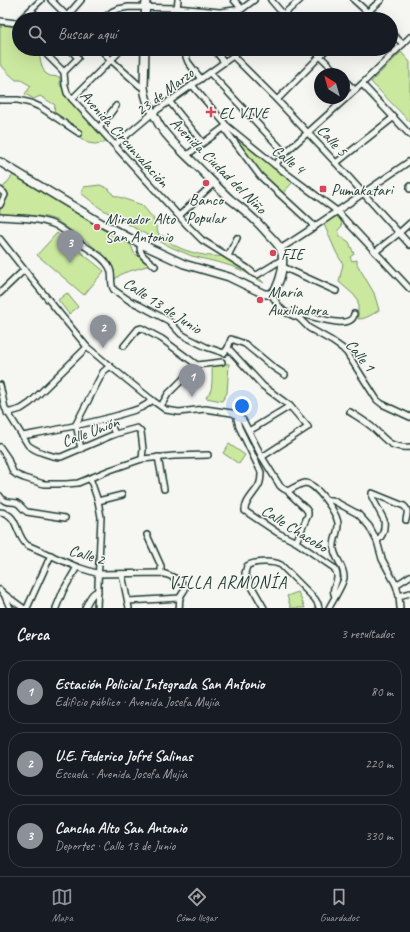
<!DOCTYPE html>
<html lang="es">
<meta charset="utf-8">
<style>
body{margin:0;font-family:Caveat,sans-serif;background:#20242c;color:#f1f3f6}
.compass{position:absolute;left:314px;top:68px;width:36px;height:36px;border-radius:50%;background:#171b24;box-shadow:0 4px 16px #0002;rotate:323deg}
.you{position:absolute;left:242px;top:406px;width:14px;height:14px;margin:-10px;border:3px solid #fff;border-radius:50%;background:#1a73e8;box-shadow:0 0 0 6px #1a73e833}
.badge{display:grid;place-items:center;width:26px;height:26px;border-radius:50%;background:#8c9099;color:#fff;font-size:13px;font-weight:700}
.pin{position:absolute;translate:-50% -33px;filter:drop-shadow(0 1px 2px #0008)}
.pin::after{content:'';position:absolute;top:21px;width:14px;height:12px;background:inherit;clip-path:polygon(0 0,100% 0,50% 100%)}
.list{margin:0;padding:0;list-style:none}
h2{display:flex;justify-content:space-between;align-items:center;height:52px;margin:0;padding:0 16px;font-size:17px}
h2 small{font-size:13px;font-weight:400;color:#9ea1a6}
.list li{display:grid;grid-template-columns:26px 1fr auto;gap:12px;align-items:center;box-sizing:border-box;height:64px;margin:0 8px 8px;padding:0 8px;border:1px solid #363941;border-radius:16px}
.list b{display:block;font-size:15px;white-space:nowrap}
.list p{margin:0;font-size:13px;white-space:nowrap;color:#9ea1a6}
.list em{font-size:13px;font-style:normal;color:#9ea1a6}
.icon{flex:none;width:22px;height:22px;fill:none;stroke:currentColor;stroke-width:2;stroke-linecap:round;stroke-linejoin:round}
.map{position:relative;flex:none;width:410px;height:608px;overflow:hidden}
.search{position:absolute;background:#171b24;box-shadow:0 4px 16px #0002;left:12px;right:12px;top:12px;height:44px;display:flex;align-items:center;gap:10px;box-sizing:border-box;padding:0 14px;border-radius:22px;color:#9ea1a6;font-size:15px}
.sheet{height:268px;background:#171b24}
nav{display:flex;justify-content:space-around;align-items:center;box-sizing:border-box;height:56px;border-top:1px solid #363941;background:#171b24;font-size:11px;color:#9ea1a6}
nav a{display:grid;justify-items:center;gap:2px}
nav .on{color:#8c9099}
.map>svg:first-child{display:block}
</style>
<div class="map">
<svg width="410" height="608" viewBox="0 0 410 608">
<rect width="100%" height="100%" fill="#f6f6f2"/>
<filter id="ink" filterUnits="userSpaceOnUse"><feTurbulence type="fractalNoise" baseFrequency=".025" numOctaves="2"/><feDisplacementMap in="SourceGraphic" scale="8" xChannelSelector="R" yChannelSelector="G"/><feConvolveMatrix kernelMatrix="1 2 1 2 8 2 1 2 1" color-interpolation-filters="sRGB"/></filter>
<g filter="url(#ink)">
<g fill="#cbe89f" stroke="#75926a">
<path d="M0,25c9,1 13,0 19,7v6l-3,-1v-5h-1l1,5 3,2v10h14l6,5 3,13 3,6 5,3 10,1v8l21,26 28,31 -14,2 -7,-1 -35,-24 2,-14 -15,-9 -6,3 -9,-5 6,-8 -10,-6h-5l-9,-8 -4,-5 -3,-2v-38h2l-2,-1z"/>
<path d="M401,52l9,10v60l-39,-40z"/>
<path d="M238,139l55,43 -11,12 -22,-20 -24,-32z"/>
<path d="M13,175l84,51 34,19 3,8 16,12 -27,8 -11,8 1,-12 -3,-7 -6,-7 -7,-5 -9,-8 -32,-22 -10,-3 -17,-2 -29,-1v-6l4,-8 -2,-11z"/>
<path d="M100,185l9,4 4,6 29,10 11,13 6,17 5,1c3,3 6,7 10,9 12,7 36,13 50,11l23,14 14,10 3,3 -21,-12 -9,-4 -13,-4 -29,-7 -19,-8 -26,-13 -47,-27 -19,-15 3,-6z"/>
<path d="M338,216l3,4 1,6 -4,4 2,6 9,6 5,12 -4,3 2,4 5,-1v4l17,29 5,17c-6,4 -13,9 -21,9v-18l-4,-6 -15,-13 4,-18 -7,-12 -13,-30z"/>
<path d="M57,233l47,38 -20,24 -47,-40z"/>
<path d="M67,293l11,14 -9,7 -11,-14z"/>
<path d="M220,363l9,1 -2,29 -5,8 -16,-3c1,-3 3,-4 4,-6 3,-6 2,-21 2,-28z"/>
<path d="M229,444l16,11 -6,9 -16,-11z"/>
<path d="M298,592l7,16h-14l-4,-12z"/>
</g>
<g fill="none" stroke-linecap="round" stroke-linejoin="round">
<defs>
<g id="street">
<path d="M51,0l19,19"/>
<path d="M234,0l8,9"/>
<path d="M271,0l12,14"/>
<path d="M354,0l21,19"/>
<path d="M177,8l1,-8"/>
<path d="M31,10l9,9"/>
<path d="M67,16l14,-16"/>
<path d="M21,19l20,-19"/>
<path d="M102,19l11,-8 5,-2 11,-2 48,1 43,4 22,-3 12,-9"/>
<path d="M278,19l22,-19"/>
<path d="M360,19l21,-19"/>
<path d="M0,21l16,2 3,3"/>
<path d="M391,33l12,11"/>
<path d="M41,49l23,23"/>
<path d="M100,49l11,11 29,26 4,1"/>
<path d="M183,49l5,13 13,17"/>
<path d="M214,49l10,13"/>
<path d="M313,49l25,25"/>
<path d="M233,56l44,44 59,63 74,82"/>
<path d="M64,72l1,13 2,8 5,6 27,29 89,98 14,14 45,28 7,6 3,1 26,-16"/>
<path d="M64,72l14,-14 -8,-9"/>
<path d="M210,73l75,80"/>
<path d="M344,80l11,10"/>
<path d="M362,84l48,51"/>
<path d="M192,85l35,41 48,39 62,46 73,78"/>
<path d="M72,99l50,-50"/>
<path d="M0,100h18l13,3 9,4 39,26"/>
<path d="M277,100l50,-51"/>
<path d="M169,101l34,42"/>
<path d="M99,128l17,-22"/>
<path d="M224,128l36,48 51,47 3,5"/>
<path d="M115,145l38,-32 80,-57 8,-7"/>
<path d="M187,155l39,-29"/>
<path d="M336,163l58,-46"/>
<path d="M275,165l10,-12 77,-69 48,-47"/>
<path d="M410,186v3"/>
<path d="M0,190l4,3 1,2 -5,10"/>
<path d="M179,216l35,-33"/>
<path d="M0,217c16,1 40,1 55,8 10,5 19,14 28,20 9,6 21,12 26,22 5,7 0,17 5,23l16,11 9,4 30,16 12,13 7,4 18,9 18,6 4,-5 3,-9 14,5 28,23 12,8"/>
<path d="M0,239l30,38 57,70 19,16 46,37 14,10 13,2 26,-3 27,4 6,3 5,4 19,37 18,29 4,3 4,2c5,-3 12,-7 17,-8 11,0 34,32 33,42 0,8 -5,16 -4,24 1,10 11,18 10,29 -1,7 -11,22 -15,30"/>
<path d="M141,244c-4,11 7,15 14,22"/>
<path d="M280,249c45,-28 87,-59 130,-88"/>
<path d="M375,252l24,-19 11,-10"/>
<path d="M228,256l9,-18"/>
<path d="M283,267l53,24"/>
<path d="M0,293l24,-23"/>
<path d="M271,294c4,6 9,16 16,19 7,2 15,1 22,3 10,2 43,14 45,-2"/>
<path d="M287,313l12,5 10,10 23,13 10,7 5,5 30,47 5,4 28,13"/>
<path d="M124,346l14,-17 3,-1 21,11 35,26"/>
<path d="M228,348l35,38 27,20 18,21 -46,30"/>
<path d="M197,365l25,-3"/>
<path d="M0,385l5,23 23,37c7,6 24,12 33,12l54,-23 22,-6 4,4 2,17 -1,10"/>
<path d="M161,406l7,-12 29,-29"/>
<path d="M350,412c8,5 15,9 22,15 13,11 17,22 38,20"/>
<path d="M7,413l14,-4 9,-6 57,-56"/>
<path d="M238,416l-1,3 2,8 22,45c0,5 0,9 -2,13 -4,8 -15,17 -14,26l33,22 18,9 38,26c9,12 -5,19 1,28"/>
<path d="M108,418l7,16"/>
<path d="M249,431l41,-25"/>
<path d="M23,436c32,-6 65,-12 96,-21 11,-4 25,-6 33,-15"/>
<path d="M0,447l7,10 6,15 4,3 7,3 20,6h22l12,-1 32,-13 32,-11 32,-3 34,-1"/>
<path d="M81,449l-5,-25 27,-52 7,-6"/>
<path d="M158,457l6,32"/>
<path d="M90,478l8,23 3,16 -4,91"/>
<path d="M288,491l2,3 16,15 2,3v3l-12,27"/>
<path d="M0,496c5,8 9,5 17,7 4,2 6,7 10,9l38,6"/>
<path d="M326,500h6l26,14 11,12 8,15 5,18 14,26 3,11 1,12"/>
<path d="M98,501l24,-6"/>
<path d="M0,512c19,2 15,23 27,33l50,22 22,7 62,-1c6,1 24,8 24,16 -1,3 -4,5 -5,9 -1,3 0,7 -1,10"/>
<path d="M147,535l14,31v7"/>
<path d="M377,541c6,-5 8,-13 7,-21l-12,-23v-4l32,13c5,4 3,8 2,14"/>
<path d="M122,574l7,34"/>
<path d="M396,585l14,-9"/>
<path d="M0,590l4,4 6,14"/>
<path d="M4,594l19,14"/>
<path d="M399,596l11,-3"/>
<path d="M128,601l52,-3"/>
<path d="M27,608l24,-53"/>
<path d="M56,608l7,-17 14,-24"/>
<path d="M85,608c3,-6 6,-15 13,-17"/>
<path d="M264,608l-16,-28 -3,-7 2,-7c7,-5 26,-5 34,-1l34,34 3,5 1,4"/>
</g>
<g id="secondary">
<path d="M145,19l1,-19"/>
<path d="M0,162l101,61 40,21 43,20 45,13 35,17h7c10,-9 15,-34 9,-46 -3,-5 -8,-10 -12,-14 -12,-14 -23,-24 -38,-35 -12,-11 -23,-23 -35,-35 -11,-11 -24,-22 -33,-35 -4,-5 -6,-11 -9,-16 -5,-8 -8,-16 -9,-26l1,-38"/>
</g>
</defs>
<use href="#street" stroke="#1f3d34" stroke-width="8"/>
<use href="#secondary" stroke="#1f3d34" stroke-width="10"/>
<use href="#street" stroke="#f6f6f2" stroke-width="5"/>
<use href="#secondary" stroke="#f6f6f2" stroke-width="7"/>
</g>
</g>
<g fill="#d1495b" stroke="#f6f6f2" stroke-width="1.5">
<path d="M209 106h4v4h4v4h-4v4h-4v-4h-4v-4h4z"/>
<circle cx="206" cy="183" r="4"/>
<rect x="319" y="185" width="8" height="8" rx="2"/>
<circle cx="97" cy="227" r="4"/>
<circle cx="273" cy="253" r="4"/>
<circle cx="260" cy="300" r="4"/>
</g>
<g text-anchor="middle" stroke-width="3" stroke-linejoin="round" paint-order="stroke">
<g font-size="16" fill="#1f3d34" stroke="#f6f6f2">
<text transform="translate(164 91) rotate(-37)" y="6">23 de Marzo</text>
<text transform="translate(125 138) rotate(48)" y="6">Avenida Circunvalación</text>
<text transform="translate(333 140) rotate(47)" y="6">Calle 5</text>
<text transform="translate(289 159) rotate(38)" y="6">Calle 4</text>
<text transform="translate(219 165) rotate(45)" y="6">Avenida Ciudad del Niño</text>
<text transform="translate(163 305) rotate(33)" y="6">Calle 13 de Junio</text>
<text transform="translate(361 355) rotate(51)" y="6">Calle 1</text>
<text transform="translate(90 431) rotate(-21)" y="6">Calle Unión</text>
<text transform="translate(295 528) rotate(32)" y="6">Calle Chacobo</text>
<text transform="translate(87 554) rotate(17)" y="6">Calle 2</text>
</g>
<g font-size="16" fill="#1f3d34" stroke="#f6f6f2" text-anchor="start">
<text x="219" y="118">EL VIVE</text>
<text x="331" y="195">Pumakatari</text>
<text x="206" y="205" text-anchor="middle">Banco<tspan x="206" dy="18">Popular</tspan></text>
<text x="105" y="224">Mirador Alto<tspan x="105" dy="18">San Antonio</tspan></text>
<text x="281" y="259">FIE</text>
<text x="268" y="297">María<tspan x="268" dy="18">Auxiliadora</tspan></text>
</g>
<g font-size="17" letter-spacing="1" fill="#1f3d34" stroke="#f6f6f2">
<text x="228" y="588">VILLA ARMONÍA</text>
</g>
</g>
</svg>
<svg class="compass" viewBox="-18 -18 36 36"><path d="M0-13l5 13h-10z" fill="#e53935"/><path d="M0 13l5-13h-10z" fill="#9ea1a6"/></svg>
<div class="you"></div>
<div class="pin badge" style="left:192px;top:397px">1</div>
<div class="pin badge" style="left:103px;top:348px">2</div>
<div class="pin badge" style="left:70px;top:263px">3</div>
<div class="search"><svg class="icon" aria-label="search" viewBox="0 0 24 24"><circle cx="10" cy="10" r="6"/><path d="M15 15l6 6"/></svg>Buscar aquí</div>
</div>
<section class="sheet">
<h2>Cerca<small>3 resultados</small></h2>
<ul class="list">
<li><span class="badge">1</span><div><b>Estación Policial Integrada San Antonio</b><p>Edificio público · Avenida Josefa Mujía</p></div><em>80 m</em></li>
<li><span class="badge">2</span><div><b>U.E. Federico Jofré Salinas</b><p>Escuela · Avenida Josefa Mujía</p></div><em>220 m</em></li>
<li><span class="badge">3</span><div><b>Cancha Alto San Antonio</b><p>Deportes · Calle 13 de Junio</p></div><em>330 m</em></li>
</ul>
</section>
<nav>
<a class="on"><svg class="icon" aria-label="map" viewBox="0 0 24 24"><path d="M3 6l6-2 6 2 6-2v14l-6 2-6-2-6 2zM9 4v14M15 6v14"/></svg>Mapa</a>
<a><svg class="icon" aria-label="directions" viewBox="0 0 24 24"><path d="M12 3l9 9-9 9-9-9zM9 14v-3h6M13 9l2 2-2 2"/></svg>Cómo llegar</a>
<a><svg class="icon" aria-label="saved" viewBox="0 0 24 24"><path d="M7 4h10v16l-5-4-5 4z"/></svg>Guardados</a>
</nav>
